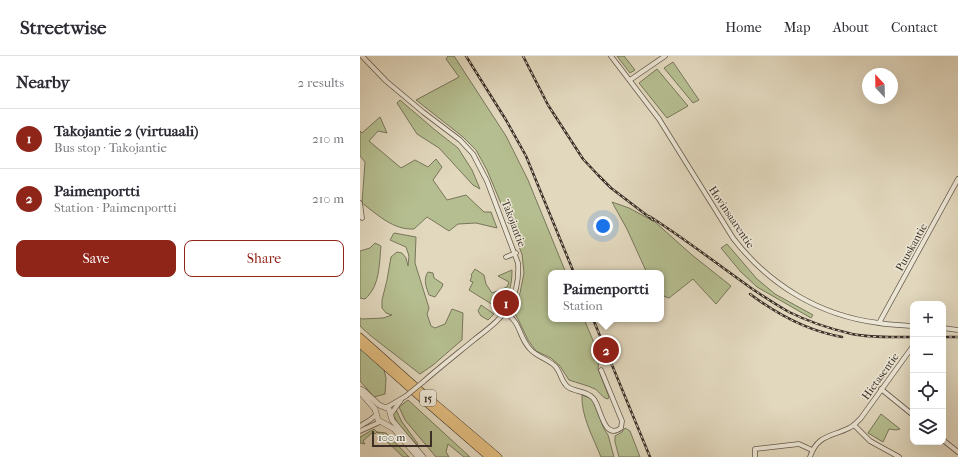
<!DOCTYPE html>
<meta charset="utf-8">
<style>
body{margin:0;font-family:"IM FELL French Canon",serif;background:#f7f7f7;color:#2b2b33}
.controls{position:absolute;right:12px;bottom:12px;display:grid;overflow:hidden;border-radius:8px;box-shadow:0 4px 16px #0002}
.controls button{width:36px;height:36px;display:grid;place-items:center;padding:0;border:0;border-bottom:1px solid #e1e1e2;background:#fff;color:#2b2b33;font:20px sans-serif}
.compass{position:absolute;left:502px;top:12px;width:36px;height:36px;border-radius:50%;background:#fff;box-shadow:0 4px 16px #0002;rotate:338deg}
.scale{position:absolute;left:12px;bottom:10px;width:60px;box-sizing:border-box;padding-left:4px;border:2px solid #3b2f26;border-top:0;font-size:11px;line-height:14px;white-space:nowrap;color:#3b2f26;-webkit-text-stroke:3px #ece6d5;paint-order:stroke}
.you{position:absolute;left:243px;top:170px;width:14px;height:14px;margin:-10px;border:3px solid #fff;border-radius:50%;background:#1a73e8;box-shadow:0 0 0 6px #1a73e833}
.badge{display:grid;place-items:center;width:26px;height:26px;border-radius:50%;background:#8f2418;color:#fff;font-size:13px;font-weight:700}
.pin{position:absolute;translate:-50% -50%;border:2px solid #fff;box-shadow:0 1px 4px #0006}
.popup{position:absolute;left:188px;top:214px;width:116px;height:52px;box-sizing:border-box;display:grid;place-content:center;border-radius:8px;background:#fff;filter:drop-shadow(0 1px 3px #0005);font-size:13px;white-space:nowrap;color:#7c7c81}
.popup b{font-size:15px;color:#2b2b33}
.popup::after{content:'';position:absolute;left:50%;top:100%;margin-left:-8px;border:8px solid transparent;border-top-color:#fff}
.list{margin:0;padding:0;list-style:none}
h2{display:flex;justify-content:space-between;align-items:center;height:52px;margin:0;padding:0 16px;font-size:17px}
h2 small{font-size:13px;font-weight:400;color:#7c7c81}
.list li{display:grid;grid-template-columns:26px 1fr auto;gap:12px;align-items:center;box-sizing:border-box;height:60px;padding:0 16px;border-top:1px solid #e1e1e2}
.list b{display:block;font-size:15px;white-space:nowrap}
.list p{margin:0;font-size:13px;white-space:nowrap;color:#7c7c81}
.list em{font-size:13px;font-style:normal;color:#7c7c81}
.actions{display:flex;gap:8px;padding:12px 16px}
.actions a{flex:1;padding:9px 0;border:1px solid #8f2418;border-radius:8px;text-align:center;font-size:14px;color:#8f2418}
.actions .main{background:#8f2418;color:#fff}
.icon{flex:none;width:22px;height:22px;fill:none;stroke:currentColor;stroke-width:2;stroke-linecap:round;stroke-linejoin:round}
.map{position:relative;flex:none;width:598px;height:401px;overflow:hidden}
header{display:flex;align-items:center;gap:24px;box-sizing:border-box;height:56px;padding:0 20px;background:#fff;border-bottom:1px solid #e1e1e2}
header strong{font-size:19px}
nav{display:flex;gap:22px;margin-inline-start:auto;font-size:14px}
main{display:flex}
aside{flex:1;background:#fff}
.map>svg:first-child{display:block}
</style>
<header>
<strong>Streetwise</strong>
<nav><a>Home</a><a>Map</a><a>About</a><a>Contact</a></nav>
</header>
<main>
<aside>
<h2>Nearby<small>2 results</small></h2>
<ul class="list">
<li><span class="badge">1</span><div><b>Takojantie 2 (virtuaali)</b><p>Bus stop · Takojantie</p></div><em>210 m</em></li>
<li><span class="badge">2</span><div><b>Paimenportti</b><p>Station · Paimenportti</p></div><em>210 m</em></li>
</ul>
<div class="actions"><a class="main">Save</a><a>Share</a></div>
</aside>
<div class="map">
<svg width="598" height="401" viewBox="0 0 598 401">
<rect width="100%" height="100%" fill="#e2d8be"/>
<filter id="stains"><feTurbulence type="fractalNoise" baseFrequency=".005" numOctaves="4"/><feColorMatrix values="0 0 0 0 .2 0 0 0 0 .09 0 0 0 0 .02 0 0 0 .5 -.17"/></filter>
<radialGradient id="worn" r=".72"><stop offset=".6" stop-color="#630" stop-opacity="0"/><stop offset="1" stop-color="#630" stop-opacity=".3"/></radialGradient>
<g fill="#b5be90" stroke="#78765b">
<path d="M88,0h6l52,80 22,44 38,93h-15v46h33l13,31 2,6 -1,13 11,28 -1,2c-6,-1 -8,-7 -13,-10 -8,-4 -18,-6 -26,-9l-9,-14 -9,-8 -15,-7 -8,-11 -10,-21 -3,-5 -2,-6 7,-15 4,-20 -2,-19 -35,-84 -11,-20 -13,-13 -47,-37 43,-23 -13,-18z"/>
<path d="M257,0h7l11,14 -5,3z"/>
<path d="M313,6l26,38 -6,3 -29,-35z"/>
<path d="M297,13l31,37 -21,12 -28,-35z"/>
<path d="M40,44l35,30 23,18 14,22 8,19 -7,-4 -34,-37 -22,-14 -20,-31z"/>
<path d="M20,61l7,16 -9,-2 -9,10 32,27 14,-8 13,7 8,-8 6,8 -9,13 14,20 19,-5 18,17h7l6,16 -21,-5 -18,1 -9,7 -22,-14 -13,12c-21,1 -36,-14 -52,-26l3,-41 -5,-6v-25l2,2z"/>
<path d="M252,146l17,6 26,14 37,33 39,31 -15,18 -23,-25 -24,19 -8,-3v-22h-14l-20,-44z"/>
<path d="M34,177l22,4 -1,26 14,45 -2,6 4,12 4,2 10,-4 7,-15 11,4 -1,27 -29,25 -13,9 -49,-38 -11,-10v-8l2,1 21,-1 9,-3 -6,-2 -4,-5v-8l5,-20 4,-23 6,-5 5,1 4,5 2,8 1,-10 -3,-9 -16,-7z"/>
<path d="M15,187l6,3c-2,19 -1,40 -16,53l-5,-1v-47l10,-3z"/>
<path d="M367,188l30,35 18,15 38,21 -2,3 -54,-31 -17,-16 -19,-23z"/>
<path d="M115,213l9,6 2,9 6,9 15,-6 2,-5 -11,-6 14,-6c0,17 -3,25 -14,38l-29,-18 4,-8 -3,-1 2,-5 -1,-1z"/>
<path d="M68,216l5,1 1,5 9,6 -1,3 -7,10 -6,-2c-3,-8 -6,-16 -1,-23z"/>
<path d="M121,249l13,9 -6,6 -7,-4 -3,-5z"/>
<path d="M0,292l24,22 2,8 -1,16 -11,3 -14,-16z"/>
<path d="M222,339l8,3 3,3 11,28 4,6 6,22h-13c-8,-20 -20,-41 -19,-62z"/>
<path d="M48,344l62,57h-6l-16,-13 -2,8 3,5h-13l-31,-37 -6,-13z"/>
<path d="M36,354l6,12 16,22 -1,1 -19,-21 -5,-10z"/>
<path d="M521,358l19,15 -4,1 -7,-1 -6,13 -15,-9z"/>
<path d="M265,372l5,3 10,26h-21l-4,-15v-6l7,-4z"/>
<path d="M14,373l3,3 9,1 23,24h-6l-26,-25 -2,2 -2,-2 -10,9 2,3 -5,-1v-6z"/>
</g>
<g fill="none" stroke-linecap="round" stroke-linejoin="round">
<defs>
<g id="minor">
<path d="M2,0l24,25 37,31 37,28 13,14 14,27 31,82c1,14 -1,28 -8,41 -8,15 -22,25 -35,35 -17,14 -35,28 -52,43"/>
<path d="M251,0l48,63 74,119c36,47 87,78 146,85 11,2 23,2 34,3"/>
<path d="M270,24l35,-24"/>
<path d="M0,147l2,15"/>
<path d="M146,201l10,-4"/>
<path d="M145,256c17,12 13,24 25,37 7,8 18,10 25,17 6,6 6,16 13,21 7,5 19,4 25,11 8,8 10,43 28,30l1,-7 -21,-51"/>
<path d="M519,267l79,-144"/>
<path d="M583,272l15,2"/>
<path d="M521,333l32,26"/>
<path d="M26,351l3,-1 17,-10"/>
<path d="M31,358l10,-14"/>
<path d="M494,369l16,16 29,16"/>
<path d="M0,370l10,-6 6,-5"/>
<path d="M0,375l20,-9"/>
<path d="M583,384l15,12"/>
<path d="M395,401v-8l44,-5 13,6"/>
<path d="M450,401c7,-22 21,-20 39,-29 5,-2 8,-6 12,-10l52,-72"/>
</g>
<g id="tertiary">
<path d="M0,333l4,2 15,14 10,4 3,11 31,37"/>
<path d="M0,333l1,4 14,16 3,11 16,9 24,28"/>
</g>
<g id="trunk">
<path d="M0,281l64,57 74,63"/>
<path d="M0,288l61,54 68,59"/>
</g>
</defs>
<use href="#minor" stroke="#65594c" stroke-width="5.5"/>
<use href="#tertiary" stroke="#65594c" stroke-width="6"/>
<use href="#trunk" stroke="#3b2f26" stroke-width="8"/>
<use href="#minor" stroke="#ece6d5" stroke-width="4"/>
<use href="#tertiary" stroke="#ece6d5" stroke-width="5"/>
<use href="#trunk" stroke="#e1bc7f" stroke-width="7"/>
<defs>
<g id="rail">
<path d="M106,0l40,64 20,36 48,117"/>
<path d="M163,0l25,49 35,54 15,16 13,13 42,32"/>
<path d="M289,160c35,22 68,48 102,72 12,8 25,17 38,24 20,10 42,17 63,22 20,4 41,3 61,3"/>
<path d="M390,238c28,21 58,37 92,43"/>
<path d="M233,263l57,138"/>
<path d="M583,281h15"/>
</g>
</defs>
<use href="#rail" stroke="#3b2f26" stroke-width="2.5"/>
<use href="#rail" stroke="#ece6d5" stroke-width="1" stroke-dasharray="3" stroke-linecap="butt"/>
<defs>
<path id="minor-bridge" d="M46,340l17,-14"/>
</defs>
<use href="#minor-bridge" stroke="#65594c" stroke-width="5.5" stroke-linecap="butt"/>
<use href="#minor-bridge" stroke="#ece6d5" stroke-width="4"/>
</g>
<g text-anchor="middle" stroke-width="3" stroke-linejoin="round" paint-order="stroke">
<rect fill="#ece6d5" stroke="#70665a" stroke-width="1" x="60" y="334" width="16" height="16" rx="3"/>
<g font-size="10" font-weight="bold" fill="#3b2f26">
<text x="68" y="346">15</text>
</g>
<g font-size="11" fill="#3b2f26" stroke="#ece6d5">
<text transform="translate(372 161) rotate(56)" y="4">Hovinsaarentie</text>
<text transform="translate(154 167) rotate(69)" y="4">Takojantie</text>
<text transform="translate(551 191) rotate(-61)" y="4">Puuskantie</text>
<text transform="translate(520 320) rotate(-54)" y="4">Hietasentie</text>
</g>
</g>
<rect width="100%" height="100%" filter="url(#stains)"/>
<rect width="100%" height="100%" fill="url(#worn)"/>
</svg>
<div class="controls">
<button>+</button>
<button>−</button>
<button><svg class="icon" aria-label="locate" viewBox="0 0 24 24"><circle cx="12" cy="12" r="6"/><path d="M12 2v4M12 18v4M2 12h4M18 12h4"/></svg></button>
<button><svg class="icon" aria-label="layers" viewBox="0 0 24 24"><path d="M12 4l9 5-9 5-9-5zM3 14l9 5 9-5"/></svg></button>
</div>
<svg class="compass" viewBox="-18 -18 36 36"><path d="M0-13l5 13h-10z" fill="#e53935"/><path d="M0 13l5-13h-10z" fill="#7c7c81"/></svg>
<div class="scale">100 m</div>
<div class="you"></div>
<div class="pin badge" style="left:146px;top:247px">1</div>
<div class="pin badge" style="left:246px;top:294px">2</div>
<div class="popup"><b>Paimenportti</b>Station</div>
</div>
</main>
